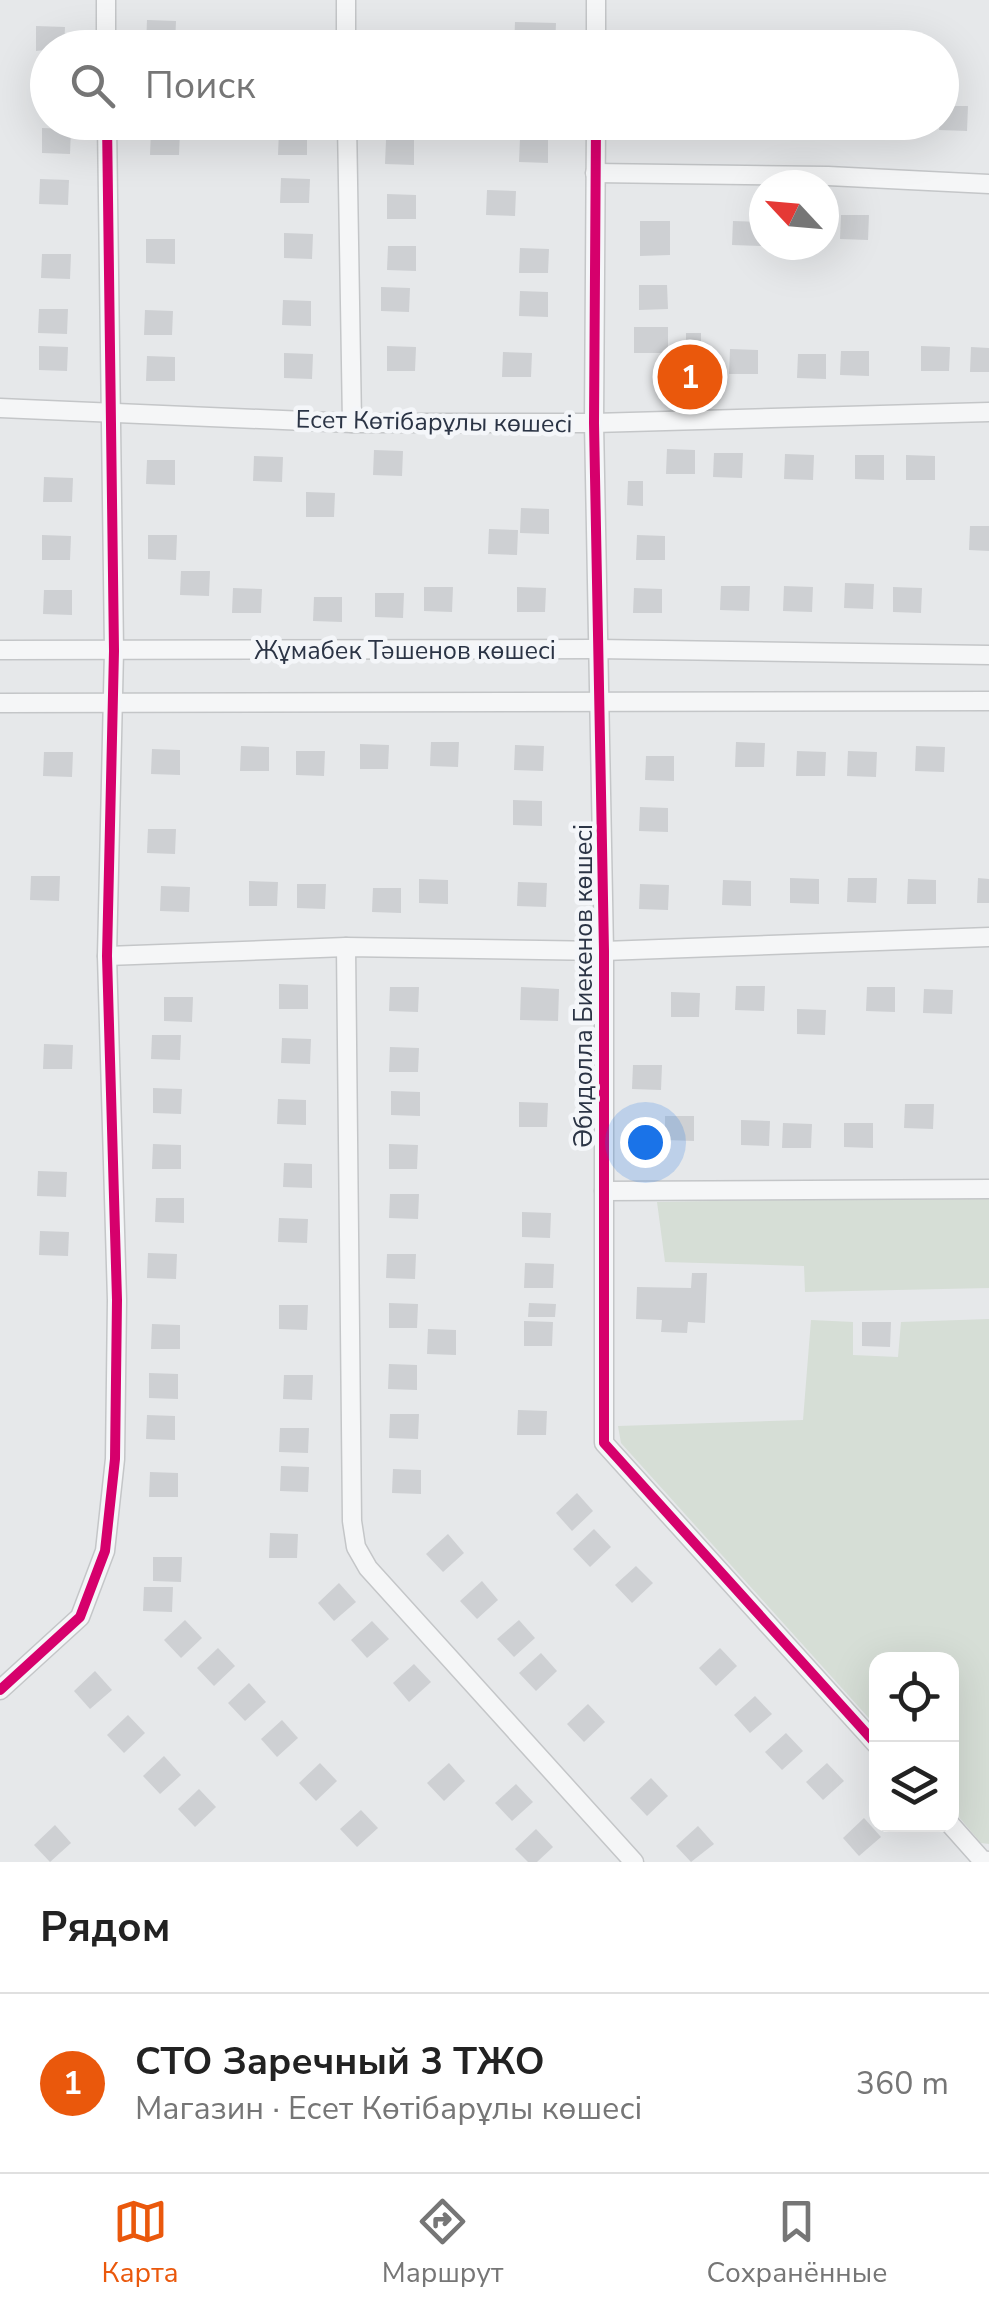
<!DOCTYPE html>
<html lang="ru">
<meta charset="utf-8">
<style>
body{margin:0;font-family:"Nunito Sans",sans-serif;background:#f6f6f6;color:#222}
.controls{position:absolute;right:30px;bottom:30px;display:grid;overflow:hidden;border-radius:20px;box-shadow:0 10px 40px #0002}
.controls button{width:90px;height:90px;display:grid;place-items:center;padding:0;border:0;border-bottom:2px solid #e0e0e0;background:#fff;color:#222;font:50px sans-serif}
.compass{position:absolute;left:749px;top:170px;width:90px;height:90px;border-radius:50%;background:#fff;box-shadow:0 10px 40px #0002;rotate:296deg}
.you{position:absolute;left:645px;top:1142px;width:35px;height:35px;margin:-25px;border:8px solid #fff;border-radius:50%;background:#1a73e8;box-shadow:0 0 0 15px #1a73e833}
.badge{display:grid;place-items:center;width:65px;height:65px;border-radius:50%;background:#ea580c;color:#fff;font-size:32px;font-weight:700}
.pin{position:absolute;translate:-50% -50%;border:5px solid #fff;box-shadow:0 2px 10px #0006}
.list{margin:0;padding:0;list-style:none}
h2{display:flex;justify-content:space-between;align-items:center;height:130px;margin:0;padding:0 40px;font-size:42px}
h2 small{font-size:32px;font-weight:400;color:#767676}
.list li{display:grid;grid-template-columns:65px 1fr auto;gap:30px;align-items:center;box-sizing:border-box;height:180px;padding:0 40px;border-top:2px solid #e0e0e0}
.list b{display:block;font-size:38px;white-space:nowrap}
.list p{margin:0;font-size:32px;white-space:nowrap;color:#767676}
.list em{font-size:32px;font-style:normal;color:#767676}
.icon{flex:none;width:55px;height:55px;fill:none;stroke:currentColor;stroke-width:2;stroke-linecap:round;stroke-linejoin:round}
.map{position:relative;flex:none;width:989px;height:1862px;overflow:hidden}
.search{position:absolute;background:#fff;box-shadow:0 10px 40px #0002;left:30px;right:30px;top:30px;height:110px;display:flex;align-items:center;gap:25px;box-sizing:border-box;padding:0 35px;border-radius:55px;color:#767676;font-size:38px}
.sheet{height:310px;background:#fff}
nav{display:flex;justify-content:space-around;align-items:center;box-sizing:border-box;height:140px;border-top:2px solid #e0e0e0;background:#fff;font-size:28px;color:#767676}
nav a{display:grid;justify-items:center;gap:5px}
nav .on{color:#ea580c}
.map>svg:first-child{display:block}
</style>
<div class="map">
<svg width="989" height="1862" viewBox="0 0 989 1862">
<rect width="100%" height="100%" fill="#e6e8ea"/>
<g fill="#d6ded6">
<path d="M989,1196v92l-184,4 -1,-26 -139,-4 -8,-60z"/>
<path d="M989,1319v525l-8,-1 -29,-34v-149h-76v66l-255,-283 -3,-17 185,-6 8,-100 42,2v33l45,2 3,-35z"/>
</g>
<g fill="#ced0d3">
<path d="M147,20l29,1 -1,24h-29z"/>
<path d="M515,22l41,1 -1,25 -41,-2z"/>
<path d="M36,26l29,1 -1,21 -28,3z"/>
<path d="M650,31l29,1v16h-29z"/>
<path d="M274,33l29,1 -1,14h-28z"/>
<path d="M386,34l29,1 -1,13h-28z"/>
<path d="M942,106h26l-1,25 -28,-1z"/>
<path d="M635,122h29l-1,12 -29,-1z"/>
<path d="M733,122h28v14l-29,-1z"/>
<path d="M839,122h29l-1,17 -28,-1z"/>
<path d="M881,122h29l-1,14 -28,-1z"/>
<path d="M42,128l29,1 -1,25 -28,-1z"/>
<path d="M151,130l29,1 -1,24h-29z"/>
<path d="M279,130l28,1v24h-29z"/>
<path d="M520,138h28v25l-29,-1z"/>
<path d="M386,140h28v25l-29,-1z"/>
<path d="M281,178l29,1 -1,24h-29z"/>
<path d="M40,179l29,1 -1,25 -29,-1z"/>
<path d="M487,190l29,1 -1,25 -29,-1z"/>
<path d="M387,194l29,1v24h-29z"/>
<path d="M841,215h28l-1,25 -28,-1z"/>
<path d="M640,221h30v34l-30,1z"/>
<path d="M733,221l29,1 -1,24 -29,-1z"/>
<path d="M284,233l29,1 -1,25 -28,-1z"/>
<path d="M146,239h29v25l-29,-1z"/>
<path d="M388,246h28v25l-29,-1z"/>
<path d="M520,248l29,1 -1,24h-29z"/>
<path d="M42,254h29l-1,25 -29,-1z"/>
<path d="M639,285h28l1,24 -29,1z"/>
<path d="M381,287l29,1 -1,24 -28,-1z"/>
<path d="M520,291l28,1v25l-29,-1z"/>
<path d="M283,300l28,1v25l-29,-1z"/>
<path d="M39,309h29l-1,25 -29,-1z"/>
<path d="M145,310l28,1 -1,24h-28z"/>
<rect x="634" y="327" width="34" height="26"/>
<path d="M686,333h15v49l-25,1v-23h10z"/>
<path d="M39,346l29,1 -1,24 -28,-1z"/>
<path d="M387,346l29,1 -1,24h-28z"/>
<path d="M921,346l29,1 -1,24h-28z"/>
<path d="M971,347l18,1v24h-19z"/>
<path d="M730,349l28,1v24h-29z"/>
<path d="M841,351h28v25l-29,-1z"/>
<path d="M503,352l29,1 -1,24h-29z"/>
<path d="M284,353l29,1 -1,25 -28,-1z"/>
<path d="M798,354h28v25l-29,-1z"/>
<path d="M147,356l28,1v24h-29z"/>
<path d="M667,449l28,1v24h-29z"/>
<path d="M374,450l29,1 -1,25 -29,-1z"/>
<path d="M714,453h29l-1,25 -29,-1z"/>
<path d="M785,454l29,1 -1,25 -29,-1z"/>
<path d="M855,455h29v25l-29,-1z"/>
<path d="M906,455l29,1v24h-29z"/>
<path d="M254,456l29,1 -1,25 -29,-1z"/>
<path d="M147,460h28v25l-29,-1z"/>
<path d="M44,477l29,1 -1,24h-29z"/>
<path d="M628,481h15v25l-16,-1z"/>
<path d="M306,492l29,1 -1,24h-28z"/>
<path d="M521,508l28,1v25l-29,-1z"/>
<path d="M970,526h19v25l-20,-1z"/>
<path d="M489,529l29,1 -1,25 -29,-1z"/>
<path d="M42,535l29,1 -1,24h-28z"/>
<path d="M148,535h29l-1,25 -28,-1z"/>
<path d="M637,535l28,1v24h-29z"/>
<path d="M181,571h29l-1,25 -29,-1z"/>
<path d="M845,583l29,1 -1,25 -29,-1z"/>
<path d="M721,586h29l-1,25 -29,-1z"/>
<path d="M784,586l29,1 -1,25 -29,-1z"/>
<path d="M424,587h29l-1,25 -28,-1z"/>
<path d="M517,587l29,1 -1,24h-28z"/>
<path d="M893,587l29,1 -1,25 -28,-1z"/>
<path d="M233,588l29,1 -1,24h-29z"/>
<path d="M634,588l28,1v24h-29z"/>
<path d="M44,590h28v25l-29,-1z"/>
<path d="M375,593h29l-1,25 -28,-1z"/>
<path d="M314,597h28v25l-29,-1z"/>
<path d="M431,742h28l-1,25 -28,-1z"/>
<path d="M736,742l29,1 -1,24h-29z"/>
<path d="M360,744l29,1 -1,24h-28z"/>
<path d="M515,745l29,1 -1,25 -29,-1z"/>
<path d="M241,746l28,1v24h-29z"/>
<path d="M916,746l29,1 -1,25 -29,-1z"/>
<path d="M152,749l28,1v25l-29,-1z"/>
<path d="M296,751h29l-1,25 -28,-1z"/>
<path d="M797,751l29,1 -1,24h-29z"/>
<path d="M848,751l29,1 -1,25 -29,-1z"/>
<path d="M44,752h29l-1,25 -29,-1z"/>
<path d="M646,756h28v25l-29,-1z"/>
<path d="M513,800l29,1v25l-29,-1z"/>
<path d="M640,807l28,1v24l-29,-1z"/>
<path d="M148,829h28l-1,25 -28,-1z"/>
<path d="M31,876h29l-1,25 -29,-1z"/>
<path d="M790,878l29,1v25l-29,-1z"/>
<path d="M848,878h29l-1,25 -29,-1z"/>
<path d="M978,878l11,1v24h-12z"/>
<path d="M419,879l29,1v24l-29,-1z"/>
<path d="M908,879l28,1v24h-29z"/>
<path d="M723,880l28,1v25l-29,-1z"/>
<path d="M249,881l29,1 -1,24h-28z"/>
<path d="M518,882l29,1 -1,24 -29,-1z"/>
<path d="M297,884h29l-1,25 -28,-1z"/>
<path d="M640,884l29,1 -1,25 -29,-1z"/>
<path d="M161,886l29,1 -1,25 -29,-1z"/>
<path d="M373,888h28v25l-29,-1z"/>
<path d="M279,984l29,1v24h-29z"/>
<path d="M736,986h29l-1,25 -29,-1z"/>
<path d="M390,987h29l-1,25 -29,-1z"/>
<path d="M521,987l38,2 -1,32 -38,-1z"/>
<path d="M867,987h28v25l-29,-1z"/>
<path d="M924,989l29,1 -1,24 -29,-1z"/>
<path d="M671,992l29,1 -1,24h-28z"/>
<path d="M164,997h29l-1,25 -28,-1z"/>
<path d="M797,1009l29,1 -1,25 -28,-1z"/>
<path d="M152,1035h29l-1,25 -29,-1z"/>
<path d="M282,1038l29,1 -1,25 -29,-1z"/>
<path d="M44,1044l29,1 -1,24h-29z"/>
<path d="M390,1047l29,1 -1,24h-29z"/>
<path d="M633,1065h29l-1,25 -29,-1z"/>
<path d="M153,1088l29,1 -1,25 -28,-1z"/>
<path d="M391,1091l29,1v24l-29,-1z"/>
<path d="M278,1099l28,1v25l-29,-1z"/>
<path d="M519,1102l29,1 -1,24h-28z"/>
<path d="M905,1104h29l-1,25 -29,-1z"/>
<path d="M665,1116h29v25l-29,-1z"/>
<path d="M741,1120l29,1 -1,25 -28,-1z"/>
<path d="M783,1123l29,1 -1,24h-29z"/>
<path d="M844,1123h29v25l-29,-1z"/>
<path d="M153,1144l28,1v24h-29z"/>
<path d="M389,1144l29,1 -1,24h-28z"/>
<path d="M284,1163l28,1v24l-29,-1z"/>
<path d="M38,1171l29,1 -1,25 -29,-1z"/>
<path d="M390,1194h29l-1,25 -29,-1z"/>
<path d="M156,1198h28v25l-29,-1z"/>
<path d="M522,1212l29,1 -1,25 -28,-1z"/>
<path d="M279,1218l29,1 -1,24 -29,-1z"/>
<path d="M40,1231l29,1 -1,24 -29,-1z"/>
<path d="M148,1253l29,1 -1,25 -29,-1z"/>
<path d="M387,1254h29l-1,25 -29,-1z"/>
<path d="M525,1263l29,1 -1,24h-29z"/>
<path d="M692,1273h15l-2,50 -17,-1 -1,11 -26,-1 1,-12 -26,-1 1,-32 54,1z"/>
<path d="M389,1303l29,1 -1,24h-28z"/>
<path d="M529,1303l27,1 -1,13h-27z"/>
<path d="M279,1305h29l-1,25 -28,-1z"/>
<path d="M524,1321l29,1 -1,24h-28z"/>
<path d="M862,1322h29l-1,25 -28,-1z"/>
<path d="M152,1324l28,1v24h-29z"/>
<path d="M428,1329l28,1v25l-29,-1z"/>
<path d="M389,1364l28,1v25l-29,-1z"/>
<path d="M149,1373l29,1v25l-29,-1z"/>
<path d="M284,1375h29l-1,25 -29,-1z"/>
<path d="M518,1410l29,1 -1,24h-29z"/>
<path d="M390,1414h29l-1,25 -29,-1z"/>
<path d="M147,1415l28,1v24l-29,-1z"/>
<path d="M280,1428h29l-1,25 -29,-1z"/>
<path d="M281,1466l28,1 -1,25 -28,-1z"/>
<path d="M393,1469l28,1v24l-29,-1z"/>
<path d="M150,1472l28,1v24h-29z"/>
<path d="M577,1493l16,18 -21,20 -16,-18z"/>
<path d="M594,1529l17,18 -21,20 -17,-18z"/>
<path d="M270,1533l28,1 -1,24h-28z"/>
<path d="M448,1534l16,19 -21,19 -17,-18z"/>
<path d="M153,1557h29l-1,25 -28,-1z"/>
<path d="M636,1566l17,17 -21,20 -17,-18z"/>
<path d="M482,1581l16,19 -21,19 -17,-18z"/>
<path d="M339,1583l17,19 -22,19 -16,-18z"/>
<path d="M144,1587h29l-1,25 -29,-1z"/>
<path d="M185,1620l17,18 -21,20 -17,-18z"/>
<path d="M519,1620l16,18 -21,19 -17,-18z"/>
<path d="M372,1621l17,18 -22,19 -16,-18z"/>
<path d="M218,1648l17,18 -21,20 -17,-18z"/>
<path d="M720,1648l17,18 -21,20 -17,-18z"/>
<path d="M541,1653l16,18 -21,20 -17,-18z"/>
<path d="M414,1664l17,18 -22,20 -16,-19z"/>
<path d="M95,1671l17,19 -22,19 -16,-18z"/>
<path d="M249,1683l17,19 -21,19 -17,-18z"/>
<path d="M755,1696l17,18 -22,19 -16,-18z"/>
<path d="M588,1704l17,18 -21,20 -17,-18z"/>
<path d="M128,1715l17,18 -21,20 -17,-18z"/>
<path d="M282,1720l16,18 -21,19 -16,-18z"/>
<path d="M786,1733l17,18 -21,19 -17,-18z"/>
<path d="M164,1756l17,19 -21,19 -17,-18z"/>
<path d="M320,1763l17,18 -21,20 -17,-18z"/>
<path d="M449,1763l16,18 -21,20 -17,-18z"/>
<path d="M827,1763l17,18 -21,19 -17,-18z"/>
<path d="M651,1778l17,18 -21,20 -17,-18z"/>
<path d="M516,1784l17,18 -21,19 -17,-18z"/>
<path d="M199,1789l17,18 -21,20 -17,-18z"/>
<path d="M361,1810l17,18 -21,19 -17,-18z"/>
<path d="M864,1818l17,19 -22,19 -16,-18z"/>
<path d="M55,1825l16,18 -21,19 -16,-17z"/>
<path d="M698,1826l16,18 -23,18 -15,-16z"/>
<path d="M536,1829l17,18 -16,15h-9l-13,-13z"/>
</g>
<g fill="none" stroke-linecap="round" stroke-linejoin="round">
<defs>
<g id="street">
<path d="M106,0v48"/>
<path d="M346,0v48"/>
<path d="M596,48v-48"/>
<path d="M347,122l5,301"/>
<path d="M596,122l-2,301 10,528v492l272,301"/>
<path d="M595,173l233,3 161,8"/>
<path d="M0,408l352,15h242l395,-11"/>
<path d="M0,650l597,-1 392,6"/>
<path d="M0,703l989,-2"/>
<path d="M346,947l6,574 4,26 12,21 266,294"/>
<path d="M107,956l239,-9 258,4 385,-14"/>
<path d="M604,1191l385,-2"/>
<path d="M0,1690l80,-73 25,-66 10,-92 2,-159 -10,-344 7,-305 -7,-529"/>
<path d="M950,1824l32,36 7,1"/>
</g>
</defs>
<use href="#street" stroke="#c4c6c8" stroke-width="21"/>
<use href="#street" stroke="#f5f6f7" stroke-width="18"/>
<defs>
<g id="cycleway">
<path d="M596,122l-2,301 10,528v492l272,301"/>
<path d="M0,1690l80,-73 25,-66 10,-92 2,-159 -10,-344 7,-305 -7,-529"/>
</g>
</defs>
<use href="#cycleway" stroke="#f4f6f9" stroke-width="16"/>
<use href="#cycleway" stroke="#d6006c" stroke-width="10"/>
</g>
<g text-anchor="middle" stroke-width="9" stroke-linejoin="round" paint-order="stroke">
<g font-size="25" fill="#2b3445" stroke="#f4f6f9">
<text transform="translate(434 421) rotate(1)" y="9">Есет Көтібарұлы көшесі</text>
<text x="405" y="659">Жұмабек Тәшенов көшесі</text>
<text transform="translate(583 986) rotate(-90)" y="9">Әбидолла Биекенов көшесі</text>
</g>
</g>
</svg>
<div class="controls">
<button><svg class="icon" aria-label="locate" viewBox="0 0 24 24"><circle cx="12" cy="12" r="6"/><path d="M12 2v4M12 18v4M2 12h4M18 12h4"/></svg></button>
<button><svg class="icon" aria-label="layers" viewBox="0 0 24 24"><path d="M12 4l9 5-9 5-9-5zM3 14l9 5 9-5"/></svg></button>
</div>
<svg class="compass" viewBox="-18 -18 36 36"><path d="M0-13l5 13h-10z" fill="#e53935"/><path d="M0 13l5-13h-10z" fill="#767676"/></svg>
<div class="you"></div>
<div class="pin badge" style="left:690px;top:377px">1</div>
<div class="search"><svg class="icon" aria-label="search" viewBox="0 0 24 24"><circle cx="10" cy="10" r="6"/><path d="M15 15l6 6"/></svg>Поиск</div>
</div>
<section class="sheet">
<h2>Рядом<small></small></h2>
<ul class="list">
<li><span class="badge">1</span><div><b>СТО Заречный 3 ТЖО</b><p>Магазин · Есет Көтібарұлы көшесі</p></div><em>360 m</em></li>
</ul>
</section>
<nav>
<a class="on"><svg class="icon" aria-label="map" viewBox="0 0 24 24"><path d="M3 6l6-2 6 2 6-2v14l-6 2-6-2-6 2zM9 4v14M15 6v14"/></svg>Карта</a>
<a><svg class="icon" aria-label="directions" viewBox="0 0 24 24"><path d="M12 3l9 9-9 9-9-9zM9 14v-3h6M13 9l2 2-2 2"/></svg>Маршрут</a>
<a><svg class="icon" aria-label="saved" viewBox="0 0 24 24"><path d="M7 4h10v16l-5-4-5 4z"/></svg>Сохранённые</a>
</nav>
